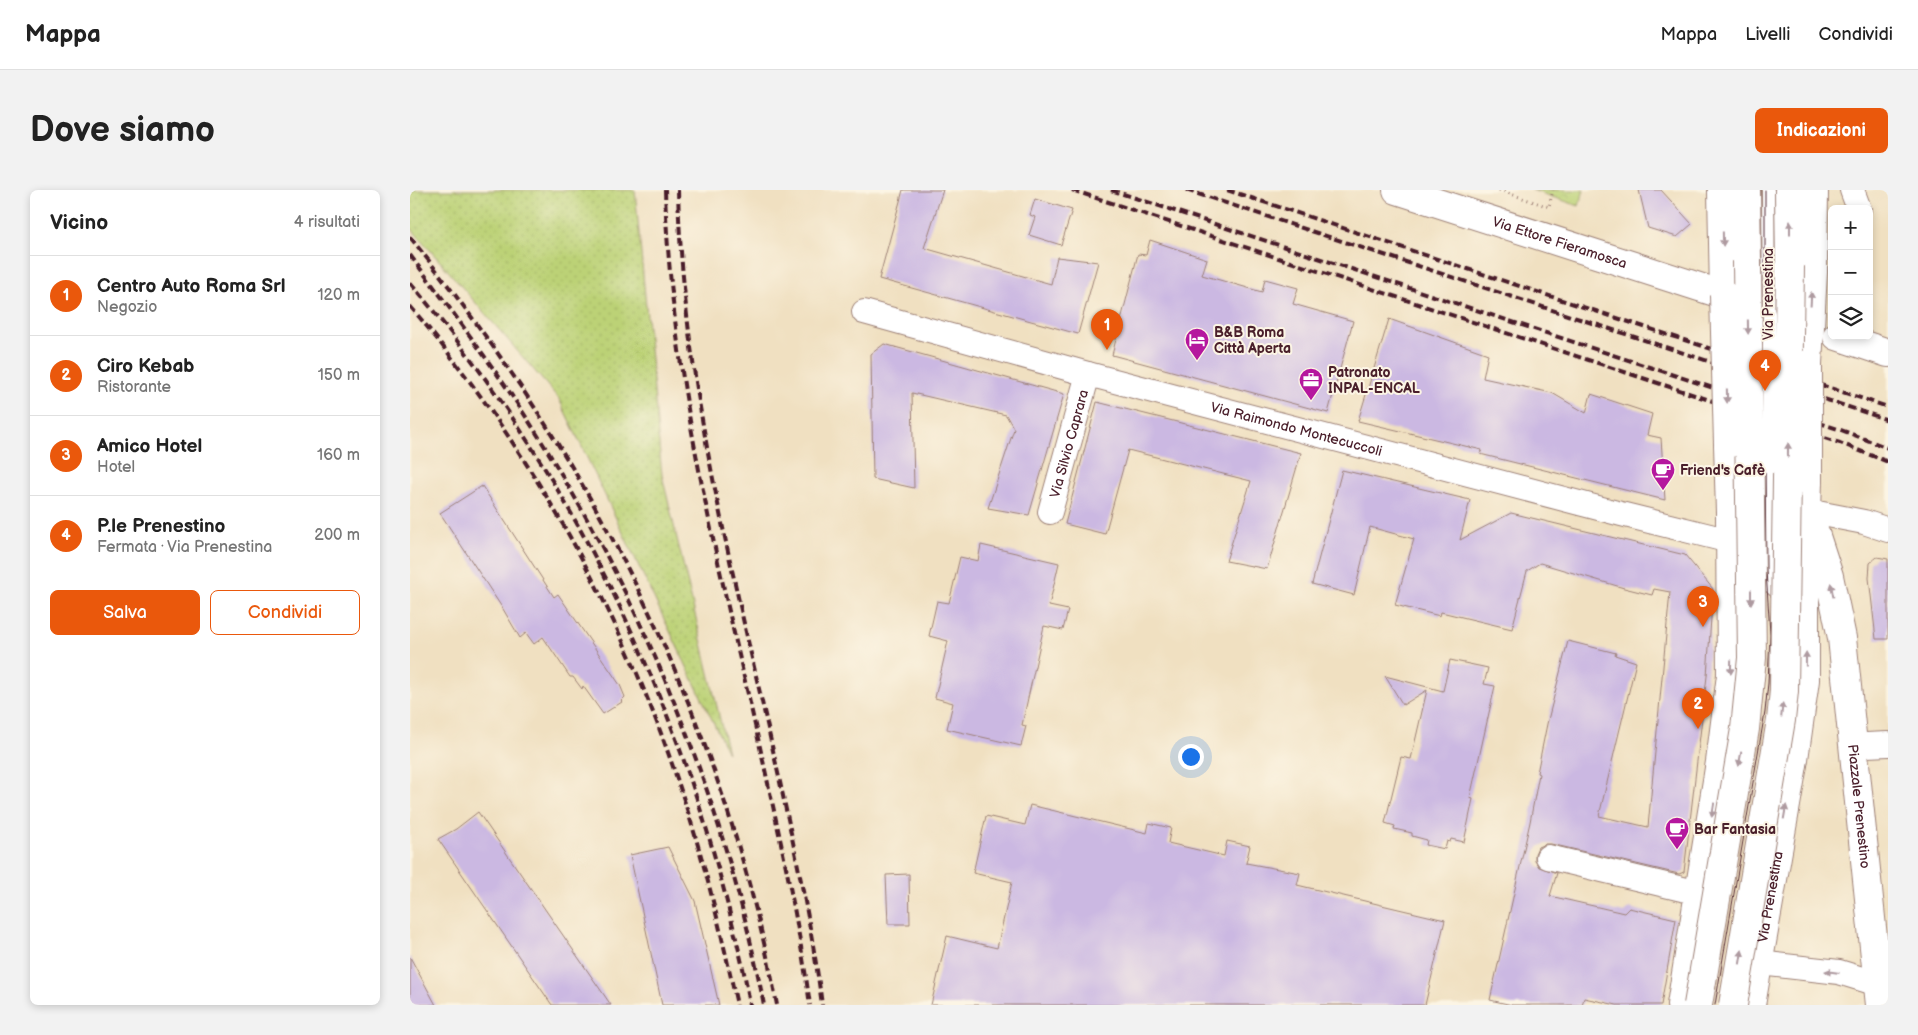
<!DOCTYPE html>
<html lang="it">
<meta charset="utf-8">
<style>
body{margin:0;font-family:"Balsamiq Sans",sans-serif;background:#f2f2f2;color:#222}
.controls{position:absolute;right:15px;top:15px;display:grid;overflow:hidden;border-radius:8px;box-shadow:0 2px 8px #0003}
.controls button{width:45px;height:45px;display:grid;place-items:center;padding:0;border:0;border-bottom:1px solid #e0e0e0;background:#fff;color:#222;font:25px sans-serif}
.you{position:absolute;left:780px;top:566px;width:18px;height:18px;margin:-12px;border:4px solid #fff;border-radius:50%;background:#1a73e8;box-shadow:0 0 0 8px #1a73e833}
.badge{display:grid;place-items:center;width:32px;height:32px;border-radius:50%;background:#ea580c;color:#fff;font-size:16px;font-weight:700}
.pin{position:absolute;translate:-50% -41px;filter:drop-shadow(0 1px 2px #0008)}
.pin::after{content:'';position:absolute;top:26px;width:18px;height:15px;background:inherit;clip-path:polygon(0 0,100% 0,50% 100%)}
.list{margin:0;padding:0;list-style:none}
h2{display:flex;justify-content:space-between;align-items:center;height:65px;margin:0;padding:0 20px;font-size:21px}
h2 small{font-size:16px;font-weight:400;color:#767676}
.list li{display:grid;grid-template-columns:32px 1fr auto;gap:15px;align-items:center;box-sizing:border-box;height:80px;padding:0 20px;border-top:1px solid #e0e0e0}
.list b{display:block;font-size:19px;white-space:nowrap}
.list p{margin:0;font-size:16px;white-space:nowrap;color:#767676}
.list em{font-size:16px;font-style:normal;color:#767676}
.actions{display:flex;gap:10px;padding:15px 20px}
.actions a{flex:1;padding:11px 0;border:1px solid #ea580c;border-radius:8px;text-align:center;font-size:18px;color:#ea580c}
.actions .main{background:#ea580c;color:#fff}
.icon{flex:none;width:28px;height:28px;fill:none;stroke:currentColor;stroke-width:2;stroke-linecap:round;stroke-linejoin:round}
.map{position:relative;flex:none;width:1478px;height:815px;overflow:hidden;border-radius:8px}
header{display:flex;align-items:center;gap:30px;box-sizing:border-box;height:70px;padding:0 25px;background:#fff;border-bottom:1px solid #e0e0e0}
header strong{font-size:24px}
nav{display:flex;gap:28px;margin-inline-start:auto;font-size:18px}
.intro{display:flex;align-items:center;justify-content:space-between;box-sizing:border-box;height:120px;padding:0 30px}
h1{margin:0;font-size:35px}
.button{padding:12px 22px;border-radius:8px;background:#ea580c;color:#fff;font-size:18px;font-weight:700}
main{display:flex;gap:30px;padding:0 30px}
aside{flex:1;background:#fff;border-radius:8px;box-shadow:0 2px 8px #0003}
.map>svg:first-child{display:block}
</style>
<header>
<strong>Mappa</strong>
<nav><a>Mappa</a><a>Livelli</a><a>Condividi</a></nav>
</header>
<div class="intro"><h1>Dove siamo</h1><a class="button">Indicazioni</a></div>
<main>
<aside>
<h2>Vicino<small>4 risultati</small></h2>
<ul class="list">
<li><span class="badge">1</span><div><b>Centro Auto Roma Srl</b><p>Negozio</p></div><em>120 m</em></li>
<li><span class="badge">2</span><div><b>Ciro Kebab</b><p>Ristorante</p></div><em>150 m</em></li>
<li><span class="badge">3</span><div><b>Amico Hotel</b><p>Hotel</p></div><em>160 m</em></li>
<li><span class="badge">4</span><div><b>P.le Prenestino</b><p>Fermata · Via Prenestina</p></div><em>200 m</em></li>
</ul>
<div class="actions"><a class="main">Salva</a><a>Condividi</a></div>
</aside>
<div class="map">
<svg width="1478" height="815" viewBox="0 0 1478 815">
<defs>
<pattern id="grass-dots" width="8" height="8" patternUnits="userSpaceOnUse" patternTransform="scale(1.25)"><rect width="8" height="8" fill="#bcd276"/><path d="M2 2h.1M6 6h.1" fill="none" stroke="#a3b466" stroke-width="1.8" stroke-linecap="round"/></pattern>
<pattern id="park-crowns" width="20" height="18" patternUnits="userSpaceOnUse" patternTransform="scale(1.25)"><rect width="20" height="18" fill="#bcd276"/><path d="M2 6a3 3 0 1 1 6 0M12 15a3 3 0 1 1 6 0" fill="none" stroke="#a3b466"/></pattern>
</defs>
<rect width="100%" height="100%" fill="#fcf5e5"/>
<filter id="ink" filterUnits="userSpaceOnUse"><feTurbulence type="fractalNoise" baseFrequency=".02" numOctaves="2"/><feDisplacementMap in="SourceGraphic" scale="10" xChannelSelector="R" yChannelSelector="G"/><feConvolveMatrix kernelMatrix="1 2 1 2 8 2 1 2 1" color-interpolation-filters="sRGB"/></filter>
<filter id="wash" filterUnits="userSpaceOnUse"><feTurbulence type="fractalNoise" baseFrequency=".0096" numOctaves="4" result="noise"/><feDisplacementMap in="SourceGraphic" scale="20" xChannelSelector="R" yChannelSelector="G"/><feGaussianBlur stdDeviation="1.12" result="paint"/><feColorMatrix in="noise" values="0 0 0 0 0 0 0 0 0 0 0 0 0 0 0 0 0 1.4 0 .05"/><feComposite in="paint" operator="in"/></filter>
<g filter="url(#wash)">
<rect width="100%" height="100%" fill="#f0e0c1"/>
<path fill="url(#grass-dots)" stroke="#837850" d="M0,0h225l27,285 66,278 -169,-354 -149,-172z"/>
<path fill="url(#park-crowns)" stroke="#837850" d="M1122,0h52l-5,16z"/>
<g id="blocks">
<g fill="#cbb8e2">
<path d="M493,0h40l-19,58 127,36 6,-27 41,5 -20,72 -199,-55z"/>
<path d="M1229,0h22l31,34 -15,13 -29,-9z"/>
<path d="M625,9l37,11 -11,35 -32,-10 6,-18 -5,-2z"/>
<path d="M740,50l57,19 -5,16 60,17 3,-13 33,9 -5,16 60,17 -25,92 -216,-58 26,-101 8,1z"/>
<path d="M979,129l99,35 -5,24 69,15 34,20 5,-19 61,20 -5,21 14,3 4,62 -185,-46 2,-4 -124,-29z"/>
<path d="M474,154l180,50 -35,121 -41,-7 26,-79 -8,-14 -94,-22 2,95 -41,-9 -2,-125z"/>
<path d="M687,212l204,51 -34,116 -41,-8 25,-80 -123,-31 -23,84 -40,-10z"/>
<path d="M932,280l128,30 -10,40 51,-27 174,42 28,34 -6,87 -23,196 -5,2 -128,-30h-6l-7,3 -3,7v7l4,6 18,6 -7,23 74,17 5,-5 47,11 -15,86h-44l-33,-7 -2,7h-70l-22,-5 40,-178 9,-48 -2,-1 10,-49 21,-83 48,12 -1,2 21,7 -37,154 49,11 22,-235 -16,-3 -2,6 -28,-7 -84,-25 -13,8 -15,58 -71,-17 -1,4 -45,-11 19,-66 -44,-12 -16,68 -42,-11z"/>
<path d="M72,296l72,111 4,-3 62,91 5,12 -4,4 1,1 -19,12 -20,-28 -1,3 -9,-12h-3l-27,-40 -9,7 -8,-11 -6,5 -17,-29 -63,-96z"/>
<path d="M571,355l78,18 -10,43 19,4 -5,20 -19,-4 -22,99 4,1 -5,20 -74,-17 6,-26 -18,-5 13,-57 -19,-5 8,-35 12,2 11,-46 18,4z"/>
<path d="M1467,367l11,2v80h-12l-7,-61 1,-15z"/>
<path d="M1040,470l38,8 -4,16 11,2 -25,112 3,1 -9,43 -13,-3 -1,3 -3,-1 -2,8 -19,-4 1,-5 -15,-4v-3l-18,-4 1,-3 -10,-3 16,-66 10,2 16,-69 -24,15 -18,-29 58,15z"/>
<path d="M620,615l117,28 2,-10 22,5 -3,15 56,13 3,-15 23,5 -4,17 54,10 -3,12 148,35 -20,85h-494l16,-69 50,12 15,-66 -39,-9 13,-57 39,9z"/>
<path d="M68,622l133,193h-59l-114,-166 18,-10z"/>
<path d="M258,657l27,54 24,104h-57l-32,-150z"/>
<path d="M499,684l1,50h-22l-2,-49z"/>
<path d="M0,767l26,48h-26z"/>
</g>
</g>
</g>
<g filter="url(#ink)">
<use href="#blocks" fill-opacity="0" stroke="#9d8076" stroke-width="1"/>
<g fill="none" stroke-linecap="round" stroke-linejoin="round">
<defs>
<g id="service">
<path d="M1358,0l1,123"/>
<path d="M1359,278v75"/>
</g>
<g id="minor">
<path d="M1442,0l7,19"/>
<path id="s1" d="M454,122l224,62 533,140 109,27"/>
<path d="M1397,321l57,11 24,8"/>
<path id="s2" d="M640,322l38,-138"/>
<path d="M1442,558l14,-3 22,-1"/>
<path d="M1138,667l151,36"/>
<path d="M1349,773l80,9 49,15"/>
</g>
<g id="tertiary">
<path id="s3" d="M987,0l327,105"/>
<path d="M1334,348c19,10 46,1 58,-17"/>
</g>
<g id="secondary">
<path d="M1312,0l2,105"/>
<path d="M1427,146l51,17"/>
<path d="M1398,174l5,-92 1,-82"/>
<path id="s4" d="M1403,337l16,49 13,62 38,367"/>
<path d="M1334,348l28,39 26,26"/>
<path d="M1271,815l39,-243 11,-87 -1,-162 -2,-69"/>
<path id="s5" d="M1341,815l43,-246 11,-79v-107l3,-92"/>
</g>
<g id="trunk">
<path d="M1336,0l1,71"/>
<path d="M1379,0l1,76"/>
</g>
</defs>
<use href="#service" stroke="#9d8076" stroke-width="15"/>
<use href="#minor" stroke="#9d8076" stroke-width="26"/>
<use href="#tertiary" stroke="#9d8076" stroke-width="30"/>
<use href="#secondary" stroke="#9d8076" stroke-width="30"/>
<use href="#trunk" stroke="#9d8076" stroke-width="30"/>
<path stroke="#9d8076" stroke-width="3" stroke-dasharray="1 4" stroke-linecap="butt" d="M1089,0l50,17 4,-17"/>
<use href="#service" stroke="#fff" stroke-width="12"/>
<use href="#minor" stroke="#fff" stroke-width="24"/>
<use href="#tertiary" stroke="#fff" stroke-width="28"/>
<use href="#secondary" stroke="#fff" stroke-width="28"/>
<use href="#trunk" stroke="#fff" stroke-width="28"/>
<path stroke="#4a1f2b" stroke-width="1" d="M1305,815l50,-293 3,-29 2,-49 -4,-64 -1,-109v-271"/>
<g stroke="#4a1f2b" stroke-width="4" stroke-dasharray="8 4" stroke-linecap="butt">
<path d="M255,0c6,203 61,400 104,598 16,72 31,144 41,217"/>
<path d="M268,0c5,206 62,406 105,606 15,69 30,139 39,209"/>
<path d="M662,0l768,253 48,19"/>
<path d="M701,0l730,240 47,18"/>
<path d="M776,0l702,230"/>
<path d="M817,0l661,217"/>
<path d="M0,47c60,75 117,154 166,237 96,163 166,345 201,531"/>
<path d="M0,65c54,72 108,144 153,222 96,163 165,342 201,528"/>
<path d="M0,93c153,178 261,397 318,623 8,33 17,66 22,99"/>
<path d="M0,116c122,144 217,314 274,494 22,67 38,136 53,205"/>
</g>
<defs>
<path id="service-bridge" d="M1359,123v155"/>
<g id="secondary-bridge">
<path d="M1314,105l4,149"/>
<path d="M1398,291v-117"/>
</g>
<g id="trunk-bridge">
<path d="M1288,815l47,-276 7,-71 -5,-397"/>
<path d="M1323,815l48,-285 3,-29 6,-425"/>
</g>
</defs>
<use href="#service-bridge" stroke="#9d8076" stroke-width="15" stroke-linecap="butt"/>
<use href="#secondary-bridge" stroke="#9d8076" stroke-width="30" stroke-linecap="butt"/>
<use href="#trunk-bridge" stroke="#9d8076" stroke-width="30" stroke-linecap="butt"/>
<use href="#service-bridge" stroke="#fff" stroke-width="12"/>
<use href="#secondary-bridge" stroke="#fff" stroke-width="28"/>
<use href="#trunk-bridge" stroke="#fff" stroke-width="28"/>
</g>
<defs><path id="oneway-solid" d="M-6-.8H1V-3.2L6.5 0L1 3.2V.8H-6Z" transform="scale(1.25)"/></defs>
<g fill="#ae9aa0">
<use href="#oneway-solid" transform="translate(1380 38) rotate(-90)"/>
<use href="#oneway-solid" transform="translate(1313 49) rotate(89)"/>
<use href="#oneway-solid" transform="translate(1401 109) rotate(-87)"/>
<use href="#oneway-solid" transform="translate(1338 137) rotate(89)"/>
<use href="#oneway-solid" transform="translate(1317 206) rotate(89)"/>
<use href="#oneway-solid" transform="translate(1378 260) rotate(-89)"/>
<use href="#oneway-solid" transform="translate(1422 400) rotate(-101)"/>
<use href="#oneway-solid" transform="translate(1341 407) rotate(90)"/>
<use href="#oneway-solid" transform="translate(1396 469) rotate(-89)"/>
<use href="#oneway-solid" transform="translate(1321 477) rotate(91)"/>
<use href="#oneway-solid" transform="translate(1372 520) rotate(-84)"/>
<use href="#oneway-solid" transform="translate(1330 569) rotate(100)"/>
<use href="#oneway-solid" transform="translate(1303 620) rotate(99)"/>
<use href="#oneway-solid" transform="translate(1375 622) rotate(-80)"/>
<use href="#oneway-solid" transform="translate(1331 767) rotate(-81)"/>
<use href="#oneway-solid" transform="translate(1422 782) rotate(-173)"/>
</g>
</g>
<defs>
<symbol id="hotel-pin" viewBox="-11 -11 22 30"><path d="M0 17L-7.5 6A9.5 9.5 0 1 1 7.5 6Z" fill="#b5179e" stroke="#fcf5e5"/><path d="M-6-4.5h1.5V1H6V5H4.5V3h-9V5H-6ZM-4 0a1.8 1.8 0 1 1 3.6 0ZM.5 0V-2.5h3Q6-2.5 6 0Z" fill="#fff"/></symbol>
<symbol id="office-pin" viewBox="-11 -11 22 30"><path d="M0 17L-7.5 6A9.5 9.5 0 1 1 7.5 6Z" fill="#b5179e" stroke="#fcf5e5"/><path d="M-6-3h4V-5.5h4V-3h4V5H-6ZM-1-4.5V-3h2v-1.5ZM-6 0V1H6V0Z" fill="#fff"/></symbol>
<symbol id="cafe-pin" viewBox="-11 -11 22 30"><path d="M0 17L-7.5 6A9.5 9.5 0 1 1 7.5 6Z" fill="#b5179e" stroke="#fcf5e5"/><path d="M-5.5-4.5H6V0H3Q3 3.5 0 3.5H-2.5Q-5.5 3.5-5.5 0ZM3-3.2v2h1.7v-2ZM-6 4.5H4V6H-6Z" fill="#fff"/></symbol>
</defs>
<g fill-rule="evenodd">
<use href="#hotel-pin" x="773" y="136" width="28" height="38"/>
<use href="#office-pin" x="887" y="176" width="28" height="38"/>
<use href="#cafe-pin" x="1239" y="266" width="28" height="38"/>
<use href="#cafe-pin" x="1253" y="625" width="28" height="38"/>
</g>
<g text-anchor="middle" stroke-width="4" stroke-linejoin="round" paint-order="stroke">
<g font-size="14" fill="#4a1f2b" stroke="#fcf5e5">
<text dy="5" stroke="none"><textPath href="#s3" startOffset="171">Via Ettore Fieramosca</textPath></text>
<text transform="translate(1358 104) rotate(-90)" y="5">Via Prenestina</text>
<text dy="5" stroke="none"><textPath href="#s1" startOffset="448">Via Raimondo Montecuccoli</textPath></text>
<text dy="5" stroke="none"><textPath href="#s2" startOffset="71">Via Silvio Caprara</textPath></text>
<text dy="5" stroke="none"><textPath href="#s4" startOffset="284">Piazzale Prenestino</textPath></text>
<text dy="5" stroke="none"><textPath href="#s5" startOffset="110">Via Prenestina</textPath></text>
</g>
<g font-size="14" font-weight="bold" fill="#4a1f2b" stroke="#fcf5e5" text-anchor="start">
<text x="804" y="147">B&amp;B Roma<tspan x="804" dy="16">Città Aperta</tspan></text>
<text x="918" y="187">Patronato<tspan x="918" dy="16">INPAL-ENCAL</tspan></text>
<text x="1270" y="285">Friend's Cafè</text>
<text x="1284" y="644">Bar Fantasia</text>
</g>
</g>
</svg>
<div class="controls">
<button>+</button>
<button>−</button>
<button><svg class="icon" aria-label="layers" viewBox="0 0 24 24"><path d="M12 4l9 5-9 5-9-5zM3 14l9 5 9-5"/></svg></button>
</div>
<div class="you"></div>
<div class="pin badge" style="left:697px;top:160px">1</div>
<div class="pin badge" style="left:1288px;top:539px">2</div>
<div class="pin badge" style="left:1293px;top:437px">3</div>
<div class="pin badge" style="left:1355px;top:201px">4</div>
</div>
</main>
